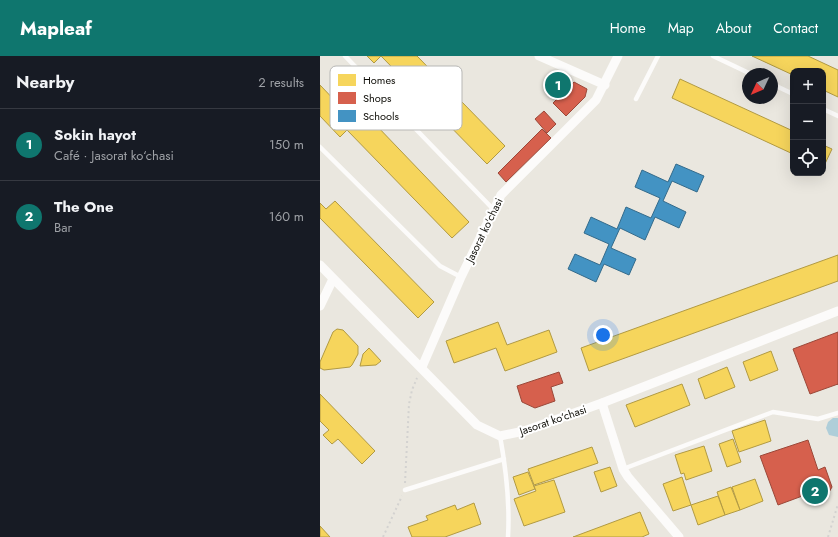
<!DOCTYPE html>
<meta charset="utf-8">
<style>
body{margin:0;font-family:Jost,sans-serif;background:#20242c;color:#f1f3f6}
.controls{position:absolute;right:12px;top:12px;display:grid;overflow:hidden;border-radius:8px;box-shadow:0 4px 16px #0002}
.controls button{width:36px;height:36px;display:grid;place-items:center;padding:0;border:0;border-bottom:1px solid #363941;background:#171b24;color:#f1f3f6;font:20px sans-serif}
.compass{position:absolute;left:422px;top:12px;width:36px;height:36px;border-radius:50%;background:#171b24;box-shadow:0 4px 16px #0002;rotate:226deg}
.you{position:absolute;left:283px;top:279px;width:14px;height:14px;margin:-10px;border:3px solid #fff;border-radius:50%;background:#1a73e8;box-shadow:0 0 0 6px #1a73e833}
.badge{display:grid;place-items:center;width:26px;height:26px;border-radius:50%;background:#0f766e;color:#fff;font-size:13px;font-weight:700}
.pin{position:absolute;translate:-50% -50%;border:2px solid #fff;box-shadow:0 1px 4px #0006}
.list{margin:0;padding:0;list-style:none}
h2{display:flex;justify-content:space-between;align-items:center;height:52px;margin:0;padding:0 16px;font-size:17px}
h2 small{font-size:13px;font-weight:400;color:#9ea1a6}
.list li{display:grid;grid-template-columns:26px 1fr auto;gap:12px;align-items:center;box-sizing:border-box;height:72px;padding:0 16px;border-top:1px solid #363941}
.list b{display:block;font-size:15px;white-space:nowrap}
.list p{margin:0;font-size:13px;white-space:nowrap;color:#9ea1a6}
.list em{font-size:13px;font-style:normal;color:#9ea1a6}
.icon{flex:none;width:22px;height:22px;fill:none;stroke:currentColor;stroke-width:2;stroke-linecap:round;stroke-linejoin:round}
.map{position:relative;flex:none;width:518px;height:481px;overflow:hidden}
header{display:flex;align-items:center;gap:24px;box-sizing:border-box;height:56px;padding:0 20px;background:#0f766e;color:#fff}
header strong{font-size:19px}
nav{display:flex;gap:22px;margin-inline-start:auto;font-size:14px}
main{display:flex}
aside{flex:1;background:#171b24}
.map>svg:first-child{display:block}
</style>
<header>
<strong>Mapleaf</strong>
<nav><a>Home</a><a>Map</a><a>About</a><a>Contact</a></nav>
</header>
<main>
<aside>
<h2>Nearby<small>2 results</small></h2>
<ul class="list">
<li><span class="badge">1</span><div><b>Sokin hayot</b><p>Café · Jasorat ko‘chasi</p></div><em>150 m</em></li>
<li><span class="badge">2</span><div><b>The One</b><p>Bar</p></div><em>160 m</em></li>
</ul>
</aside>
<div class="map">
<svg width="518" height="481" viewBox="0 0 518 481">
<rect width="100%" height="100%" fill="#eae7df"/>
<path fill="#afced9" d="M513,362h5v19l-9,-2 -3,-7 2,-6z"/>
<g fill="#f6d55c" stroke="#b19a43">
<path d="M47,0h50l88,90 -18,18 -106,-108 -7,7z"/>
<path d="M432,0h56l30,14v27l-15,-7v-19h-30v4z"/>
<path d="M360,23l113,52v23l-121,-56z"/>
<path d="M0,29l41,43 6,-6 5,5 3,-3 94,98 -17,16 -105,-108 -7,7 -20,-21z"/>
<path d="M503,89l9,4 -9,19z"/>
<path d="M15,145l99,101 -16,16 -98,-100v-15l6,6z"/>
<path d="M518,199v26l-249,90 -8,-23z"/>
<path d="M178,266l9,23 42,-15 8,22 -52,19 -9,-23 -42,15 -8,-22z"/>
<path d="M17,273l6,1 15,16v8l-6,11 -2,2 -26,3 -4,-2v-6l13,-30z"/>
<path d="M49,292l12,13 -5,4 -16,1 3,-12z"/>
<path d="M451,295l7,19 -28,11 -7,-19z"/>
<path d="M407,311l8,20 -30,12 -7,-20z"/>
<path d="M362,328l8,21 -55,22 -9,-22z"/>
<path d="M0,338l55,57 -13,13 -24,-25 -6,5 -9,-9 6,-5 -9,-9z"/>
<path d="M445,364l6,21 -32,11 -7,-21z"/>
<path d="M413,383l8,23 -14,5 -8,-23z"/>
<path d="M384,390l8,25 -26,9 -2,-7 -3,1 -6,-19z"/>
<path d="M272,391l6,16 -64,22 -6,-16z"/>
<path d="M290,411l7,19 -16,6 -7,-20z"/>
<path d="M208,416l7,17 -16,6 -6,-18z"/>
<path d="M362,421l9,28 -18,6 -10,-27z"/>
<path d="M435,423l8,22 -23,9 -8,-23z"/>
<path d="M234,424l11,32 -41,14 -10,-27 22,-8 -2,-5z"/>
<path d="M411,431l9,23 -15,5 -8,-23z"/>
<path d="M398,440l7,19 -27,10 -7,-20z"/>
<path d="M154,447l7,21 -36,13h-33l-4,-10 20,-7 -2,-4 29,-11 2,5z"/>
<path d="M320,456l9,22 -7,3h-69z"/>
<path d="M0,470l10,11h-10z"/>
</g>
<g fill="#d6604d" stroke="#9b4839">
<path d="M235,20l16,6 -14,14 -9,-3 -4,-6z"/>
<path d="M254,26l13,7 -2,8 -19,19 -13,-13z"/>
<path d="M224,55l12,13 -9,9 -12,-14z"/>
<path d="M222,73l9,9 -45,44 -8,-9z"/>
<path d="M518,276v53v-1l-28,10 -17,-45z"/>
<path d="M239,316l4,11 -12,4 4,14 -20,7 -13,-6 -5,-16z"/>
<path d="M488,384l10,30 7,-3 7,20 -4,7 -21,7 -2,-6 -27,10 -18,-49z"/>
</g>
<path fill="#4393c3" stroke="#346b8b" d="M356,108l28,12 -7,16 -25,-11 -9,20 23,11 -7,16 -24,-11 -10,23 -25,-12 -9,20 25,11 -7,16 -25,-11 -8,18 -28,-13 7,-15 25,11 9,-21 -25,-11 7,-16 26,12 9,-22 25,11 9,-20 -25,-11 7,-17 26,12z"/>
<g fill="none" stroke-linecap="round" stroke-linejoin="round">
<g stroke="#d3d2d0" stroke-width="2" stroke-dasharray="2 3" stroke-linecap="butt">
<path d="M85,427l4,-79 3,-14 5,-12"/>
<path d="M63,481l19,-41"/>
<path d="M508,481l10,-33"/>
</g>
<g stroke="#fcfbfa" stroke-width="4.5">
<path d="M25,0l149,154"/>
<path d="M393,0l38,18"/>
<path d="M452,28l21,10"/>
<path d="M316,43l22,-43"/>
<path d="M503,53l15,7"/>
<path d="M0,91l120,119 21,11"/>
<path d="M180,380c6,33 10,68 8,101"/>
<path d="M303,413l150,-57 45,7 20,-6"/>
<path d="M85,434l99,-31"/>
</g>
<g stroke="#fcfbfa" stroke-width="9">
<path d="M219,0l66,29"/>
<path d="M0,209l157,160 23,11 24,-5 78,-28 236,-92"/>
<path d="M0,250l13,-27"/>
<path d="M102,311l39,-90 40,-82 95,-95 22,-44"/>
<path d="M282,347l21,66 5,8 51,60"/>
</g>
</g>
<g text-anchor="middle" stroke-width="4" stroke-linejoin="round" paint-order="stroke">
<g font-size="11" fill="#100f09" stroke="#fff">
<text transform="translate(164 174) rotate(-64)" y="4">Jasorat ko'chasi</text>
<text transform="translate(233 364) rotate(-19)" y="4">Jasorat ko‘chasi</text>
</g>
</g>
<rect x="10" y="10" width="132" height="64" rx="6" fill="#fff" stroke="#b7b7b5" stroke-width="1"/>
<rect x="18" y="18" width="18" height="12" fill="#f6d55c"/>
<rect x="18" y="36" width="18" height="12" fill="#d6604d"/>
<rect x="18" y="54" width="18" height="12" fill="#4393c3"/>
<g font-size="11" fill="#100f09">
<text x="43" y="28">Homes</text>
<text x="43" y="46">Shops</text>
<text x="43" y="64">Schools</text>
</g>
</svg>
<div class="controls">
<button>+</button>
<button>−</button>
<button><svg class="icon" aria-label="locate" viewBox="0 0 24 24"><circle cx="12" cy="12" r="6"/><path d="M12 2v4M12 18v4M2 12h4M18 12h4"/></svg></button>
</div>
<svg class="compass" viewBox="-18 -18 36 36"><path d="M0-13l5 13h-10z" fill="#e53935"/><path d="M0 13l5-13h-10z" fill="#9ea1a6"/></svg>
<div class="you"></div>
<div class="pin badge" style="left:238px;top:29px">1</div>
<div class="pin badge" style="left:495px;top:435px">2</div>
</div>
</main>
